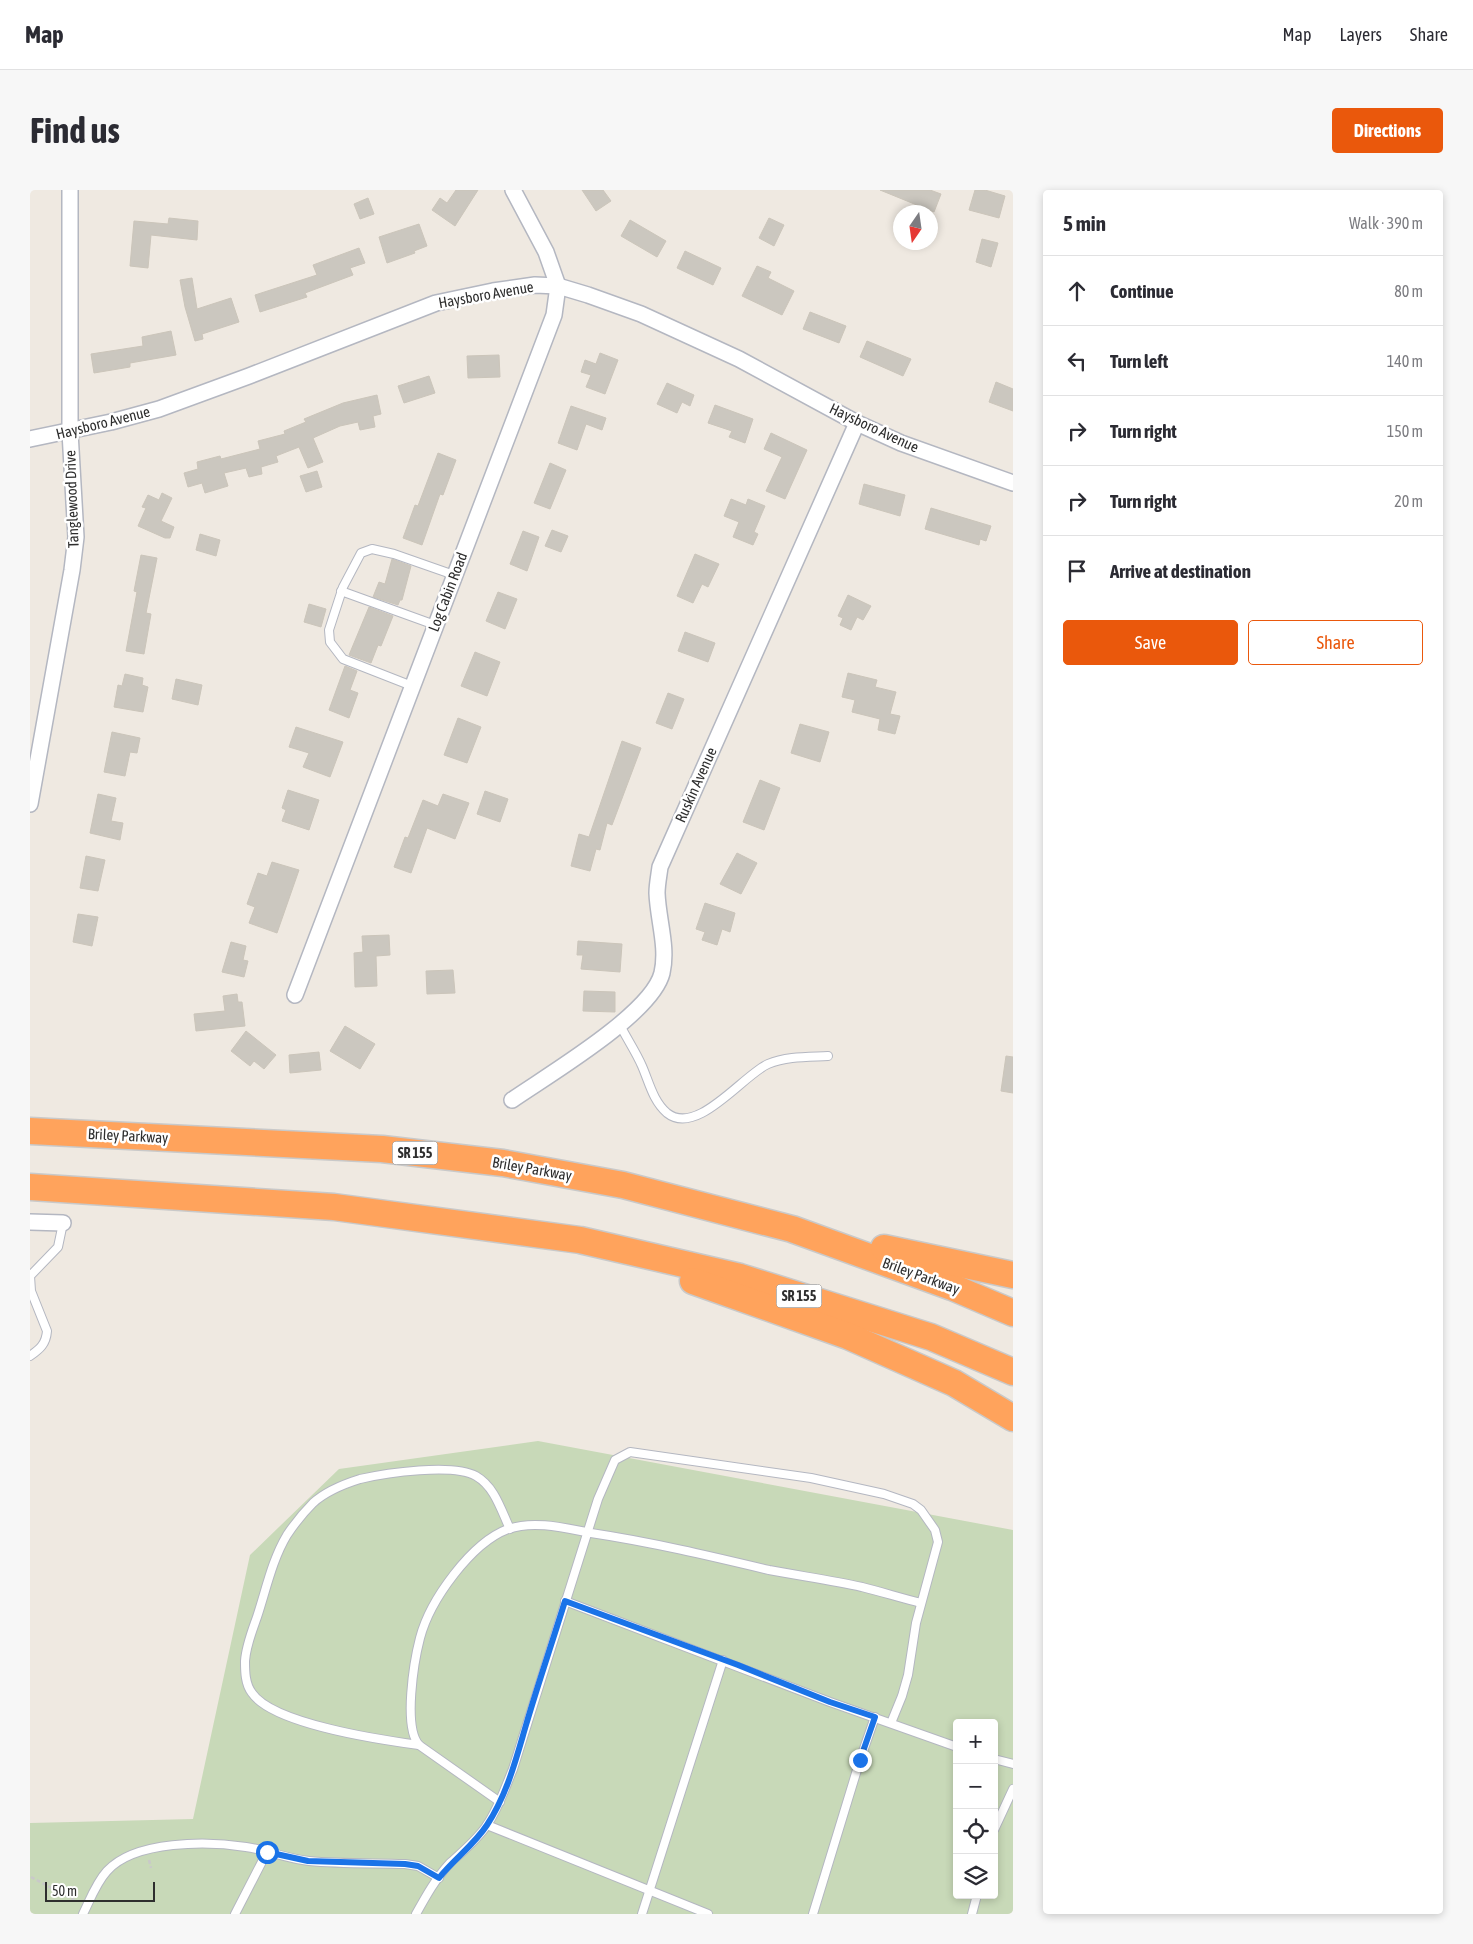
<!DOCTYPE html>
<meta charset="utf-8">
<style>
body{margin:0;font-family:"Asap Condensed",sans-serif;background:#f7f7f7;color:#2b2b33}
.controls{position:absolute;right:15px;bottom:15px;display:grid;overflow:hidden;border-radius:5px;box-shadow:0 2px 8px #0003}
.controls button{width:45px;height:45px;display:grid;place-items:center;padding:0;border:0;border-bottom:1px solid #e1e1e2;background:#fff;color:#2b2b33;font:25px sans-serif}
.compass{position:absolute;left:863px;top:15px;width:45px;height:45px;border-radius:50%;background:#fff;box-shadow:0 2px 8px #0003;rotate:193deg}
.scale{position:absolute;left:15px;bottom:12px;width:110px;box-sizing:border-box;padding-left:5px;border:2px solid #2e2e2e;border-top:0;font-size:14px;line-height:18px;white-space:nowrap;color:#2e2e2e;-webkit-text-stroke:4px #fff;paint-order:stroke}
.stop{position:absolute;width:15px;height:15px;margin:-11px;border:4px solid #1a73e8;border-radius:50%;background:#fff}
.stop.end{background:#1a73e8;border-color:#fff;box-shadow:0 1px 5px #0008}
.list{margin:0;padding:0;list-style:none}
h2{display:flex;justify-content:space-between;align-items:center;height:65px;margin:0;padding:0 20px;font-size:21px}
h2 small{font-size:16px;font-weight:400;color:#7c7c81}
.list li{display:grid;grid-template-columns:32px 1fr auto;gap:15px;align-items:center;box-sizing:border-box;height:70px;padding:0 20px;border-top:1px solid #e1e1e2}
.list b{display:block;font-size:19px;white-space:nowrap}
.list em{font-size:16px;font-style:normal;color:#7c7c81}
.actions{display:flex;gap:10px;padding:15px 20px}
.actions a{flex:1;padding:11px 0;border:1px solid #ea580c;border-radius:5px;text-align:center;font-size:18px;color:#ea580c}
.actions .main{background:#ea580c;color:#fff}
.icon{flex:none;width:28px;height:28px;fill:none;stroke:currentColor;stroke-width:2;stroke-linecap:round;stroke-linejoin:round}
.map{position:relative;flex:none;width:983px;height:1724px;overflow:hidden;border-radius:5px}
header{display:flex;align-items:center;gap:30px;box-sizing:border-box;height:70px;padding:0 25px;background:#fff;border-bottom:1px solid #e1e1e2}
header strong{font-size:24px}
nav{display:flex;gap:28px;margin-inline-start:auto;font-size:18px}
.intro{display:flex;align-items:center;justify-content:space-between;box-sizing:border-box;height:120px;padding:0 30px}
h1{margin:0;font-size:35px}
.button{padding:12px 22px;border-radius:5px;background:#ea580c;color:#fff;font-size:18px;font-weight:700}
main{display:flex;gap:30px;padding:0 30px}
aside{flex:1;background:#fff;border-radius:5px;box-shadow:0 2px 8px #0003}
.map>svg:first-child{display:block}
</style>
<header>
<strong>Map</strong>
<nav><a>Map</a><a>Layers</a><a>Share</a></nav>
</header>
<div class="intro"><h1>Find us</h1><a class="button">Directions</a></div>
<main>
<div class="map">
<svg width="983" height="1724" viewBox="0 0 983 1724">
<rect width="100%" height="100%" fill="#efe9e1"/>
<path fill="#c8d9b8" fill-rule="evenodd" d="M508,1251l475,89v384h-983v-91l163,-4 57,-264 89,-86zM927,1533h37v172h-37z"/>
<g fill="#cbc7bf" stroke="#cbc5ba">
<path d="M426,0h22l-23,36 -23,-16 8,-12 7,5z"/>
<path d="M552,0h21l8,11 -15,10z"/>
<path d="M850,0h50l11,4 -7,18z"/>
<path d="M945,0h10l20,6 -6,22 -30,-8z"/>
<path d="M338,8l6,16 -14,5 -6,-15z"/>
<path d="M139,28l29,3 -1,19 -46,-5 -3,33 -18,-2 4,-45 34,3z"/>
<path d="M739,28l15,7 -10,21 -15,-8z"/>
<path d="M600,30l36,21 -9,16 -36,-21z"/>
<path d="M389,34l8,22 -13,5 1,2 -28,10 -8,-26z"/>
<path d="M952,49l16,4 -7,24 -15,-5z"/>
<path d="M329,58l6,15 -15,5 3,7 -48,18 2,4 -47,15 -5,-17 62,-20 -4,-10z"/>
<path d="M655,61l36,17 -8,17 -36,-17z"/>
<path d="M727,76l14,6 -3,6 26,13 -12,24 -40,-19z"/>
<path d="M162,88l5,31 34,-11 8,24 -37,12 1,5 -8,2 -10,-34 -5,-27z"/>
<path d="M780,122l36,14 -7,17 -36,-14z"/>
<path d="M141,141l5,24 -46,8v4l-36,6 -3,-19 52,-8 -1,-9z"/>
<path d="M837,151l44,18 -8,17 -43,-19z"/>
<path d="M570,163l18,7 -13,34 -19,-7 5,-12 -10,-3 4,-12 11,4z"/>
<path d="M469,165l1,22 -32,1 -1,-22z"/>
<path d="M399,186l6,17 -31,10 -6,-17z"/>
<path d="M966,192l17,7v22l-24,-9z"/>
<path d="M637,193l27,12 -4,11 -8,-4 -5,11 -20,-9z"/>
<path d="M347,205l4,19 -8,2 2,11 -15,3 -2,-8 -18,4 -27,12 10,24 -15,6 -9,-21 -23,9 2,6 -17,5 1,7 -13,3 -3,-9 -22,5 4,13 -23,7 -3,-10 -14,4 -4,-14 14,-4 -1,-7 23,-6 1,3 39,-10 -2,-8 27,-7 -1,-3 22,-9 -2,-3 39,-16z"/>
<path d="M685,215l38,14 -8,24 -16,-6 3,-6 -24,-8z"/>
<path d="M541,216l35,12 -4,12 -16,-6 -9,26 -19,-7z"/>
<path d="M741,243l36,17 -22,49 -19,-8 16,-34 -18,-8z"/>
<path d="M408,263l18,7 -13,35 -3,-1 -18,51 -19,-7 12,-33 3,1z"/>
<path d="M520,273l16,7 -16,39 -16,-6z"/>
<path d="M287,281l5,16 -16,5 -6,-16z"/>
<path d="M834,294l41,11 -5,21 -41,-12z"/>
<path d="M132,303l10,5 -11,23 13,6 -4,11h-5l-27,-12 8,-18 -4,-1 6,-12 11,5z"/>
<path d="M701,309l15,6 2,-6 17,7 -11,26 4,2 -5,11 -20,-8 6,-15 -15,-6z"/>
<path d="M901,318l60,18 -5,15 -6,-2 -1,6 -54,-16z"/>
<path d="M522,340l16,6 -7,16 -16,-6z"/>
<path d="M493,341l16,6 -12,34 -17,-7z"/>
<path d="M170,344l20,6 -4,16 -20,-6z"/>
<path d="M665,364l24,10 -11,23 -6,-3 -9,19 -16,-7z"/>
<path d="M111,365l16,3 -11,55 5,1 -7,40 -18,-3 11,-59 -3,-1z"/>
<path d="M362,369l19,7 -9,34h-2l-2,5 -25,-8 6,-15 6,2z"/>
<path d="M468,402l19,7 -12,30 -19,-8z"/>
<path d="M818,405l23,11 -8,14 -6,-3 -6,13 -11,-5 3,-7 -5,-2z"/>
<path d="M279,414l17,5 -5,18 -17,-5z"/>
<path d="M339,417l24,9 -12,30 -3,-1 -7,18 -22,-8z"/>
<path d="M655,442l30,11 -7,19 -30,-11z"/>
<path d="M445,462l25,10 -13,34 -26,-10z"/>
<path d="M315,476l12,5 -7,19 8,3 -9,25 -20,-8z"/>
<path d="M818,483l29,7 -2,7 21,5 -6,22 10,2 -5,18 -17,-4 2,-11 -28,-7 3,-12 -13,-3z"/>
<path d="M95,484l18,4 -1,7 6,2 -5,25 -29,-5 4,-22 4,1z"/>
<path d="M146,489l26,6 -4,20 -26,-6z"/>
<path d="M638,503l16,6 -12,30 -16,-6z"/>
<path d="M428,528l23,9 -14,36 -23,-8z"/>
<path d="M770,534l29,8 -9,30 -29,-9z"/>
<path d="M266,537l47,15 -13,35 -27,-10 6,-14 -20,-6z"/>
<path d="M82,542l28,6 -3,15 -7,-1 -5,24 -21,-4z"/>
<path d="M592,551l19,7 -29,77 -5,-2 -7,27 -4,-1 -6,22 -19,-5 8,-32 10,3z"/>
<path d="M730,590l20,8 -16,42 -21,-8z"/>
<path d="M258,600l31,10 -10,30 -27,-9 4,-11 -4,-2z"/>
<path d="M455,601l23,8 -8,23 -23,-8z"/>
<path d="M68,604l18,4 -5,23 12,2 -3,17 -30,-7z"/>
<path d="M413,604l26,9 -14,36 -28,-11 -16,45 -17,-6 11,-30 3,1 15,-38 15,6z"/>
<path d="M707,663l20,10 -16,31 -21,-10z"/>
<path d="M56,666l19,4 -7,31 -18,-3z"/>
<path d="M242,672l27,8 -22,63 -28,-10 6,-16 -8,-3 11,-31 9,3z"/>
<path d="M675,713l30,10 -5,19 -8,-3 -5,16 -15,-5 3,-8 -9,-3z"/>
<path d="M48,724l20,3 -6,29 -19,-4z"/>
<path d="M359,745l1,20 -14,1 1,30 -22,1 -1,-34 9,-1 -1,-16z"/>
<path d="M548,751l44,3 -2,28 -39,-3 2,-14h-6z"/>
<path d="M201,752l15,4 -3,14 5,1 -4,16 -22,-5z"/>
<path d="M423,780l2,23 -28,1 -1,-23z"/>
<path d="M554,801l31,1v20l-32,-1z"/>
<path d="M207,804l1,8h4l3,24 -49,5 -2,-17 31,-3 -2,-15z"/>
<path d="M315,836l30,18 -15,25 -30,-18z"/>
<path d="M216,841l30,24 -12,14 -10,-8 -4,5 -19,-15z"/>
<path d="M289,862l2,18 -31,3 -1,-18z"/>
<path d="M976,866l7,1v36l-12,-2z"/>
</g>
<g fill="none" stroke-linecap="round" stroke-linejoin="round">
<defs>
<g id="service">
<path d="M311,401l94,34"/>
<path d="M382,496l-69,-27 -13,-17 -1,-12 14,-43 18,-34 11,-4 22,5 60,21"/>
<path d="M590,835c7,14 16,27 22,41 7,16 11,35 25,47 30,24 76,-38 101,-49 19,-8 40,-7 60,-8"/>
<path d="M0,1166c10,-7 16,-12 17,-25l-16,-40 -1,-15 28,-29 5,-24"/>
<path d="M535,1411l265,101 127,45"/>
<path d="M389,1555c-37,-5 -146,-21 -167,-52 -7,-9 -7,-22 -7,-32 1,-15 7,-30 12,-44 9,-27 15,-57 30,-82 8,-12 16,-22 26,-32 12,-11 31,-19 47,-24 26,-6 93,-16 116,-3 19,11 25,34 34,53"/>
<path d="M964,1569l19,5"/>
<path d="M470,1612l-81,-57c-16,-18 -5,-84 1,-107 10,-38 51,-95 88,-109 26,-9 57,-1 83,4 60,9 119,23 178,37 31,6 62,10 93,17 20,5 39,11 59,16"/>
<path d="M457,1635l221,89"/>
<path d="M964,1640l19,-41"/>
<path d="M53,1724c7,-14 13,-31 24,-43 28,-31 101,-30 139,-24 21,3 42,12 63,14 32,3 64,2 96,3l13,2 21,12"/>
<path d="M205,1724l32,-62"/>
<path d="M386,1724c10,-18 20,-36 34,-51 13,-12 27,-23 37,-38 12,-18 18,-37 26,-56l85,-270 17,-39 15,-8 181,26 73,16 29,10 8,6 14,20 3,12 -22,81 -8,52 -6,21 -11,27"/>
<path d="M612,1724l81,-254"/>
<path d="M783,1724l47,-154 15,-43"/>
<path d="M942,1724l5,-19"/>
</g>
<g id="minor">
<path d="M0,249l81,-17 48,-13 90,-33 187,-73 57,-12 42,-6 23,1 30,9 53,19 98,45 118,64 44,20 112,40"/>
<path d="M0,614l42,-234 4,-33 -6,-105v-242"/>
<path d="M265,805l259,-680 4,-29 -12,-34 -33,-62"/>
<path d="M482,910c36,-25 140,-86 150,-127 6,-26 -4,-53 -5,-80 0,-8 2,-18 3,-26l197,-444"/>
<path d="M0,1032l33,1"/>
</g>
<g id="motorway">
<path d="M0,941l352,18 121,14 120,22 169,44 160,58 61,26"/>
<path d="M0,997l304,20 246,33 160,37 191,60 82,35"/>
<path d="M854,1058l129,27"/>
<path d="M663,1091l155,55 106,47 59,35"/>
</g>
</defs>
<use href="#service" stroke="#b4b7c1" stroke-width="10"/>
<use href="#minor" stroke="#b4b7c1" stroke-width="18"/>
<use href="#motorway" stroke="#c9c9c9" stroke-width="29"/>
<g stroke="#c9c9c9" stroke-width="2.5" stroke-dasharray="4 2.5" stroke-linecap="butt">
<path d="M119,1670l2,8"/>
<path d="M1,1687l45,24"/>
</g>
<use href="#service" stroke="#fff" stroke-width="8"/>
<use href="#minor" stroke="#fff" stroke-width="15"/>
<use href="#motorway" stroke="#ffa35c" stroke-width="26"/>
</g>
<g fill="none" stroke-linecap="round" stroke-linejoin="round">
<path stroke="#1a73e8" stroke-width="6" d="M237,1662l41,9 97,3 13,2 21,12c15,-19 35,-33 48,-53 20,-30 29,-66 39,-100 12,-41 26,-82 39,-124l173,64 92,37 45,15 -15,43"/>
</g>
<g text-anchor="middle" stroke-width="5" stroke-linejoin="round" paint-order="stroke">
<g fill="#fff" stroke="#6d6d6d" stroke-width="1">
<rect x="362.5" y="951.5" width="45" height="23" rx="4"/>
<rect x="746.5" y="1094.5" width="45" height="23" rx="4"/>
</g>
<g font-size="14" font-weight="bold" fill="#2e2e2e">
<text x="385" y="968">SR 155</text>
<text x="769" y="1111">SR 155</text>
</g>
<g font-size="15" fill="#2e2e2e" stroke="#fff">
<text transform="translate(456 105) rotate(-10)" y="5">Haysboro Avenue</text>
<text transform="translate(73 233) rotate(-14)" y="5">Haysboro Avenue</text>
<text transform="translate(844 238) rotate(25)" y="5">Haysboro Avenue</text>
<text transform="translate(42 309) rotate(-92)" y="5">Tanglewood Drive</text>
<text transform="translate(418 402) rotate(-69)" y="5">Log Cabin Road</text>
<text transform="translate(666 595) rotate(-66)" y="5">Ruskin Avenue</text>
<text transform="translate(98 946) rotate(3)" y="5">Briley Parkway</text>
<text transform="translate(502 979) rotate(10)" y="5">Briley Parkway</text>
<text transform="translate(891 1086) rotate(20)" y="5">Briley Parkway</text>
</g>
</g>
</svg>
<div class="controls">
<button>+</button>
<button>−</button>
<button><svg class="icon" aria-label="locate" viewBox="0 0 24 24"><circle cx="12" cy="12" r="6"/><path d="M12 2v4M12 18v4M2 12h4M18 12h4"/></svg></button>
<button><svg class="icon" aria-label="layers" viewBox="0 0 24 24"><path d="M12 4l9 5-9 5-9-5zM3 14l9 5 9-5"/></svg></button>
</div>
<svg class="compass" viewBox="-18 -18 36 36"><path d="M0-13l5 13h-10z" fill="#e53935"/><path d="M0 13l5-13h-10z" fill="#7c7c81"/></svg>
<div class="scale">50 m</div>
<div class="stop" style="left:237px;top:1662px"></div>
<div class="stop end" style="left:830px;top:1570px"></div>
</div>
<aside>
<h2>5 min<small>Walk · 390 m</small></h2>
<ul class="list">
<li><svg class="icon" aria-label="ahead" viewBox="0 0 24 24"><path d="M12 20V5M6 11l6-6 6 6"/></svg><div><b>Continue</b></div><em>80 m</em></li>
<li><svg class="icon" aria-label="left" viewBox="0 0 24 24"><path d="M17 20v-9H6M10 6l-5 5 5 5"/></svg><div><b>Turn left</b></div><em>140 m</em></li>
<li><svg class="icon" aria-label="right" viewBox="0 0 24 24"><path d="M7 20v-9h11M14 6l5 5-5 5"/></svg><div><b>Turn right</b></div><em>150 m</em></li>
<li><svg class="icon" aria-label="right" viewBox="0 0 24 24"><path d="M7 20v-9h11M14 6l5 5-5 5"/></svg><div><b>Turn right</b></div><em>20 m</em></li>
<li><svg class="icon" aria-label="arrive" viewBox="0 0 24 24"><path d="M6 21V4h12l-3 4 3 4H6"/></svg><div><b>Arrive at destination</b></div></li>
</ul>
<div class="actions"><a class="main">Save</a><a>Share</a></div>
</aside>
</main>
